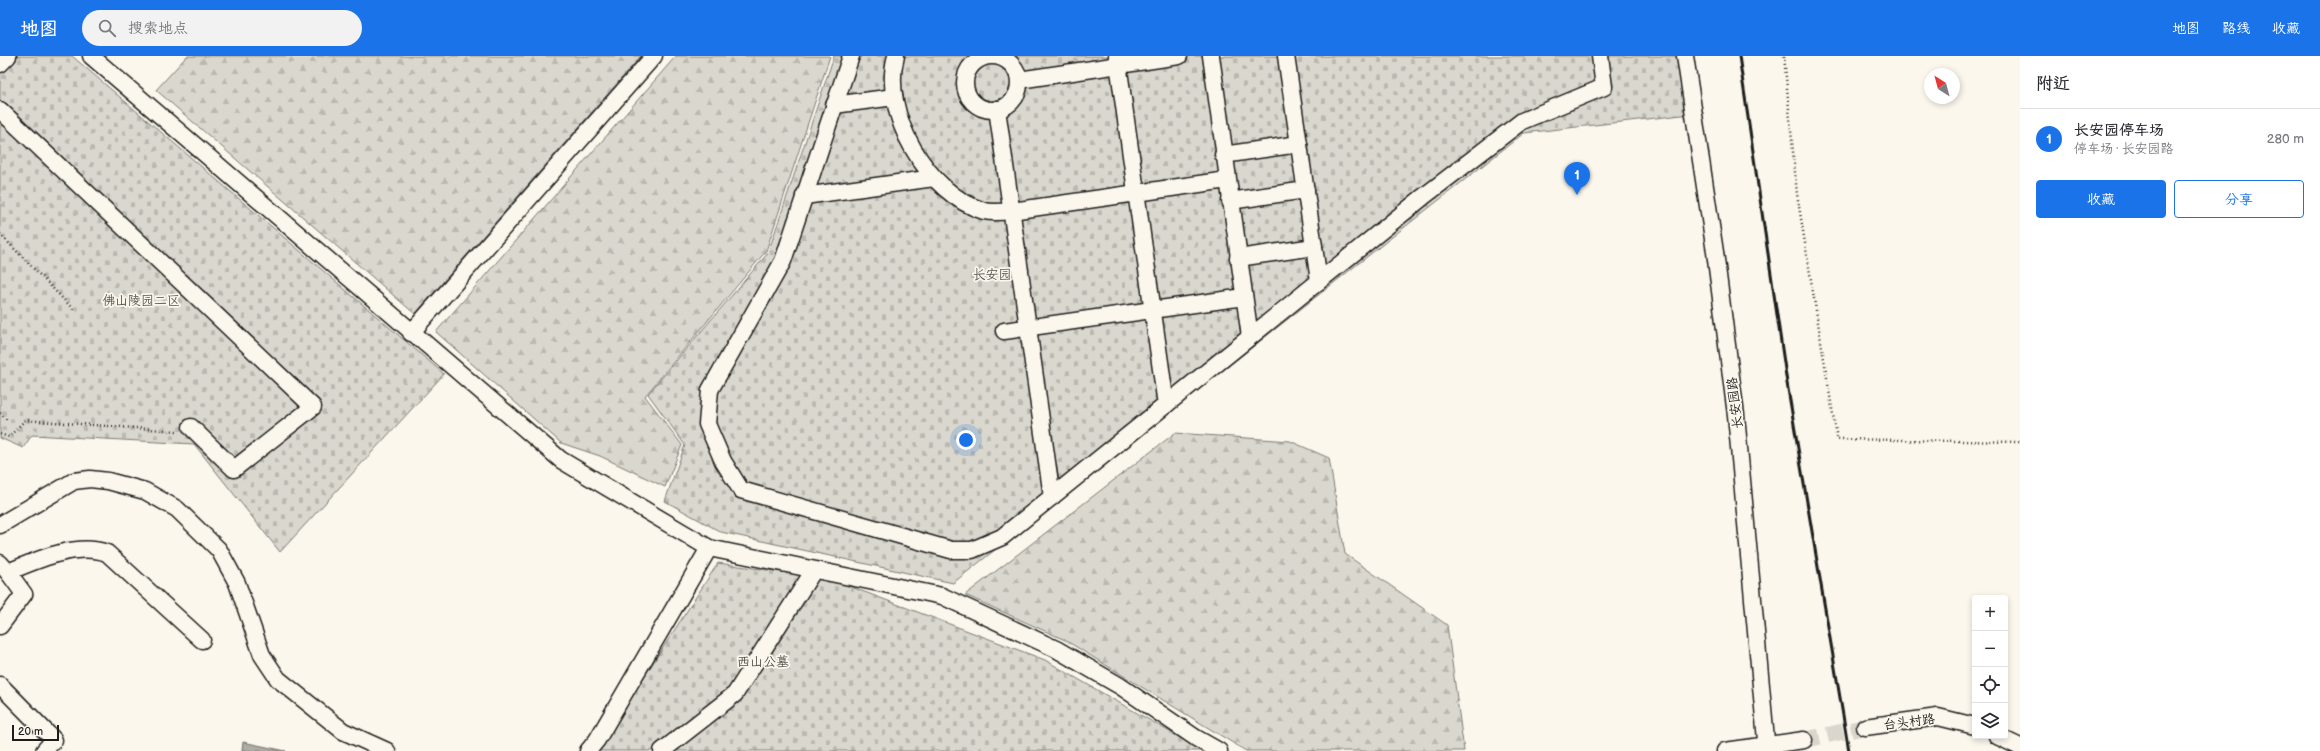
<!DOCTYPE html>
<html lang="zh">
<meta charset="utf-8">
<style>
body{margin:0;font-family:"Balsamiq Sans","LXGW WenKai TC",sans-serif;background:#f2f2f3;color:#2b2b33}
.controls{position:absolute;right:12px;bottom:12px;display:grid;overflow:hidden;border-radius:4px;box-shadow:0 2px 6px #0003}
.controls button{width:36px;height:36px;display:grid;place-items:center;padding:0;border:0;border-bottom:1px solid #e1e1e2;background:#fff;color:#2b2b33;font:20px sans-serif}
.compass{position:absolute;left:1924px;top:12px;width:36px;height:36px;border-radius:50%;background:#fff;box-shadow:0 2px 6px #0003;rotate:324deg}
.scale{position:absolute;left:12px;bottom:10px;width:47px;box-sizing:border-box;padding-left:4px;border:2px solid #1c1c1c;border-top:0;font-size:11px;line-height:14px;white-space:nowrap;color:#1c1c1c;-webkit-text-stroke:3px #fbf7ec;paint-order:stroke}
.you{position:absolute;left:966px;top:384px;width:14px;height:14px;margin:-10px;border:3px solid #fff;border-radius:50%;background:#1a73e8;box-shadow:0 0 0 6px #1a73e833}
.badge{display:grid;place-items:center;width:26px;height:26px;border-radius:50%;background:#1a73e8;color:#fff;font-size:13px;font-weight:700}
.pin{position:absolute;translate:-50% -33px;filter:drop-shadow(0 1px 2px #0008)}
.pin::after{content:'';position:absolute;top:21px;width:14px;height:12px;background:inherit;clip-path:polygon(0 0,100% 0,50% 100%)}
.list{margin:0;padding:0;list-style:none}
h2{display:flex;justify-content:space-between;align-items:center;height:52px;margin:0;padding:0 16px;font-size:17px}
h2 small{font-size:13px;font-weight:400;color:#7c7c81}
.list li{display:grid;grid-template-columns:26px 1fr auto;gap:12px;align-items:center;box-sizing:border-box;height:60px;padding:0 16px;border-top:1px solid #e1e1e2}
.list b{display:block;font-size:15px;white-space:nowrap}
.list p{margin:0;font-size:13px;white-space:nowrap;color:#7c7c81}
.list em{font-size:13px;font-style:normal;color:#7c7c81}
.actions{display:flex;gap:8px;padding:12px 16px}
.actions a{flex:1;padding:9px 0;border:1px solid #1a73e8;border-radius:4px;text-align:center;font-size:14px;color:#1a73e8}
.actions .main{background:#1a73e8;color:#fff}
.icon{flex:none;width:22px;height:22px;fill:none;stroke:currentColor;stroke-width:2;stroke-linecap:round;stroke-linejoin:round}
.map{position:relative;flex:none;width:2020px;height:695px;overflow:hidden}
header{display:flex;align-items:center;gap:24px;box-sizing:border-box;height:56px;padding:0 20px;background:#1a73e8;color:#fff}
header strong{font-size:19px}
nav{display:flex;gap:22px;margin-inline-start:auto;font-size:14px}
.search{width:280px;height:36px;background:#f2f2f3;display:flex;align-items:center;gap:10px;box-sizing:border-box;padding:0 14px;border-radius:22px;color:#7c7c81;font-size:15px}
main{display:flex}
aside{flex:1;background:#fff}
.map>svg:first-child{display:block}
</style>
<header>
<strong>地图</strong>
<div class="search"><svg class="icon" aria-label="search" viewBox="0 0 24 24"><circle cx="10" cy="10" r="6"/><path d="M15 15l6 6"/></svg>搜索地点</div>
<nav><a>地图</a><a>路线</a><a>收藏</a></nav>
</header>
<main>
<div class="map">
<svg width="2020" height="695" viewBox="0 0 2020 695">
<defs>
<pattern id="forest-firs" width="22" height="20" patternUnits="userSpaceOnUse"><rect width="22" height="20" fill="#dad7ce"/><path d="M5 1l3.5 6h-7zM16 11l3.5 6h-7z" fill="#bab8b0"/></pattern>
<pattern id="cemetery-stones" width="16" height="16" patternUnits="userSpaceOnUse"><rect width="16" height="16" fill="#dad7ce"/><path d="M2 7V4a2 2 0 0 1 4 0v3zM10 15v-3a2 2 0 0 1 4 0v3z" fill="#bab8b0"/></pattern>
<pattern id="water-waves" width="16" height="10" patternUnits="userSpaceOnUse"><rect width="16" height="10" fill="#afaca5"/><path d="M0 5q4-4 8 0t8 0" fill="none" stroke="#96938d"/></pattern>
</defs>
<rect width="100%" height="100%" fill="#fbf7ec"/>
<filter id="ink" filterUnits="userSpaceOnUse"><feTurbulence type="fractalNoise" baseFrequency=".025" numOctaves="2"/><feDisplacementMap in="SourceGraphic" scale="8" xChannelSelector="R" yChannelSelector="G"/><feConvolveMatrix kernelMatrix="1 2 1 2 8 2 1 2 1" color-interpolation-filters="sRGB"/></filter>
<g filter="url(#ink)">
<g fill="url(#forest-firs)" stroke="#7b7a75">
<path d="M187,0h454l-226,258 -259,-224z"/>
<path d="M676,0h154l-64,195 -121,145 37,49 -17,42 -65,-31 -39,-13 -125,-111z"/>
<path d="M1175,377l115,8 39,17 16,96 102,71 17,126h-218l-181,-111 -100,-45z"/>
</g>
<g fill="url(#cemetery-stones)" stroke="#7b7a75">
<path d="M0,0h72l372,318 -164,178 -86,-108 -162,-9 -9,13 -23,-10z"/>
<path d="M834,0h852l5,58 -167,19 -571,450 -232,-51 -56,-31 20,-56 -37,-51 120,-141z"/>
<path d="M718,507l112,16 215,81 158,91h-607z"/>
</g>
<path fill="url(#water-waves)" stroke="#74726e" d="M243,686l43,9h-44z"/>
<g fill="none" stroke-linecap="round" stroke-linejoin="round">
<path stroke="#dad6cd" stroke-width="16" stroke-dasharray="16 8" stroke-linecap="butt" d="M1804,684l61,-13"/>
<defs>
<g id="minor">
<path d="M91,0l470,404 148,88 233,48 114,53 64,37 76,52 23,13"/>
<path d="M851,0l-68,205 -73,129 -3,34 16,37 18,29 210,60h21l30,-13 248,-200"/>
<path d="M896,0c-16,56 32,139 88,155 9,2 18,1 27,0l216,-31"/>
<path d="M1117,0l49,349"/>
<path d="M1211,0l39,281 173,-140 99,-76 82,-34 -4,-31"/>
<path d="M1286,0l33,225"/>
<path d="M1685,0l30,196 21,163 31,336"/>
<circle cx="992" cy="27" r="27"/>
<path d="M0,8l8,-8"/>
<path d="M1019,24l160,-24"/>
<path d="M834,49l60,-8"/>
<path d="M997,53l55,388"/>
<path d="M0,54l313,297 -79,62 -43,-42"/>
<path d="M1223,99l76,-11"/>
<path d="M804,140l130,-18"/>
<path d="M1230,145l76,-11"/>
<path d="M1238,202l76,-11"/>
<path d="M1004,275l240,-34"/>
<path d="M411,277l243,-277"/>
<path d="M0,469l74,-44 16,-2 18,2 37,10 32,18 42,41 18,33 25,72 16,24 65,52 44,20"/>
<path d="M0,507l8,9c29,-12 68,-30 99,-19l95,87"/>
<path d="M0,570l24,-32 -16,-22"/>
<path d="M0,629l54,55 -10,11"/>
<path d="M1865,671l73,-10 37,9"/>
<path d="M1997,680l23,11"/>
<path d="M588,695l9,-11 112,-192"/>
<path d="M662,695l73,-57 79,-124"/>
<path d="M1725,695l79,-11"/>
</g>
</defs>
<use href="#minor" stroke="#1c1c1c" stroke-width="19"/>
<g stroke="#1c1c1c" stroke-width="2.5" stroke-dasharray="1 3" stroke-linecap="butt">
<path d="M1784,0l13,138 40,245 183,3"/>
<path d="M0,178l74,76"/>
<path d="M0,357l8,8"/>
<path d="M0,378l9,3 16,-17 152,11"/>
</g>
<use href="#minor" stroke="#fbf7ec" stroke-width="16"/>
<path stroke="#1c1c1c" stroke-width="3" d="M1739,0l48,327 62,368"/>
</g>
</g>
<g text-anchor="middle" stroke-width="3.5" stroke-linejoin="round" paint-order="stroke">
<g font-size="13" fill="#555451" stroke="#fbf7ec">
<text x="992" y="223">长安园</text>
<text x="141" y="249">佛山陵园二区</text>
<text x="763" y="610">西山公墓</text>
</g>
<g font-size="13" fill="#1c1c1c" stroke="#fbf7ec">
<text transform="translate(1734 347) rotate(-97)" y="5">长安园路</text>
<text transform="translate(1909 665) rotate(-7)" y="5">台头村路</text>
</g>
</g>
</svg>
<div class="controls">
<button>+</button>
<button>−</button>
<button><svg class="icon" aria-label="locate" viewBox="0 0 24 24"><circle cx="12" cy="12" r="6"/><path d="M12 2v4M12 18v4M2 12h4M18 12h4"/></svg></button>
<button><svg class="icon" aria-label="layers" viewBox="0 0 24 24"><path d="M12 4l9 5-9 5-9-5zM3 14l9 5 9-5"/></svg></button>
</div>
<svg class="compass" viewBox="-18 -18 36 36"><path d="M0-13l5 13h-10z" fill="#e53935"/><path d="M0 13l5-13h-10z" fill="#7c7c81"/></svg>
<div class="scale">20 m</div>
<div class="you"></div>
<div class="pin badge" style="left:1577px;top:139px">1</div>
</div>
<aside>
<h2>附近<small></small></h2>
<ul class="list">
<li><span class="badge">1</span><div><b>长安园停车场</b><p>停车场 · 长安园路</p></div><em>280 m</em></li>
</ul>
<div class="actions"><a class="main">收藏</a><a>分享</a></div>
</aside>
</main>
